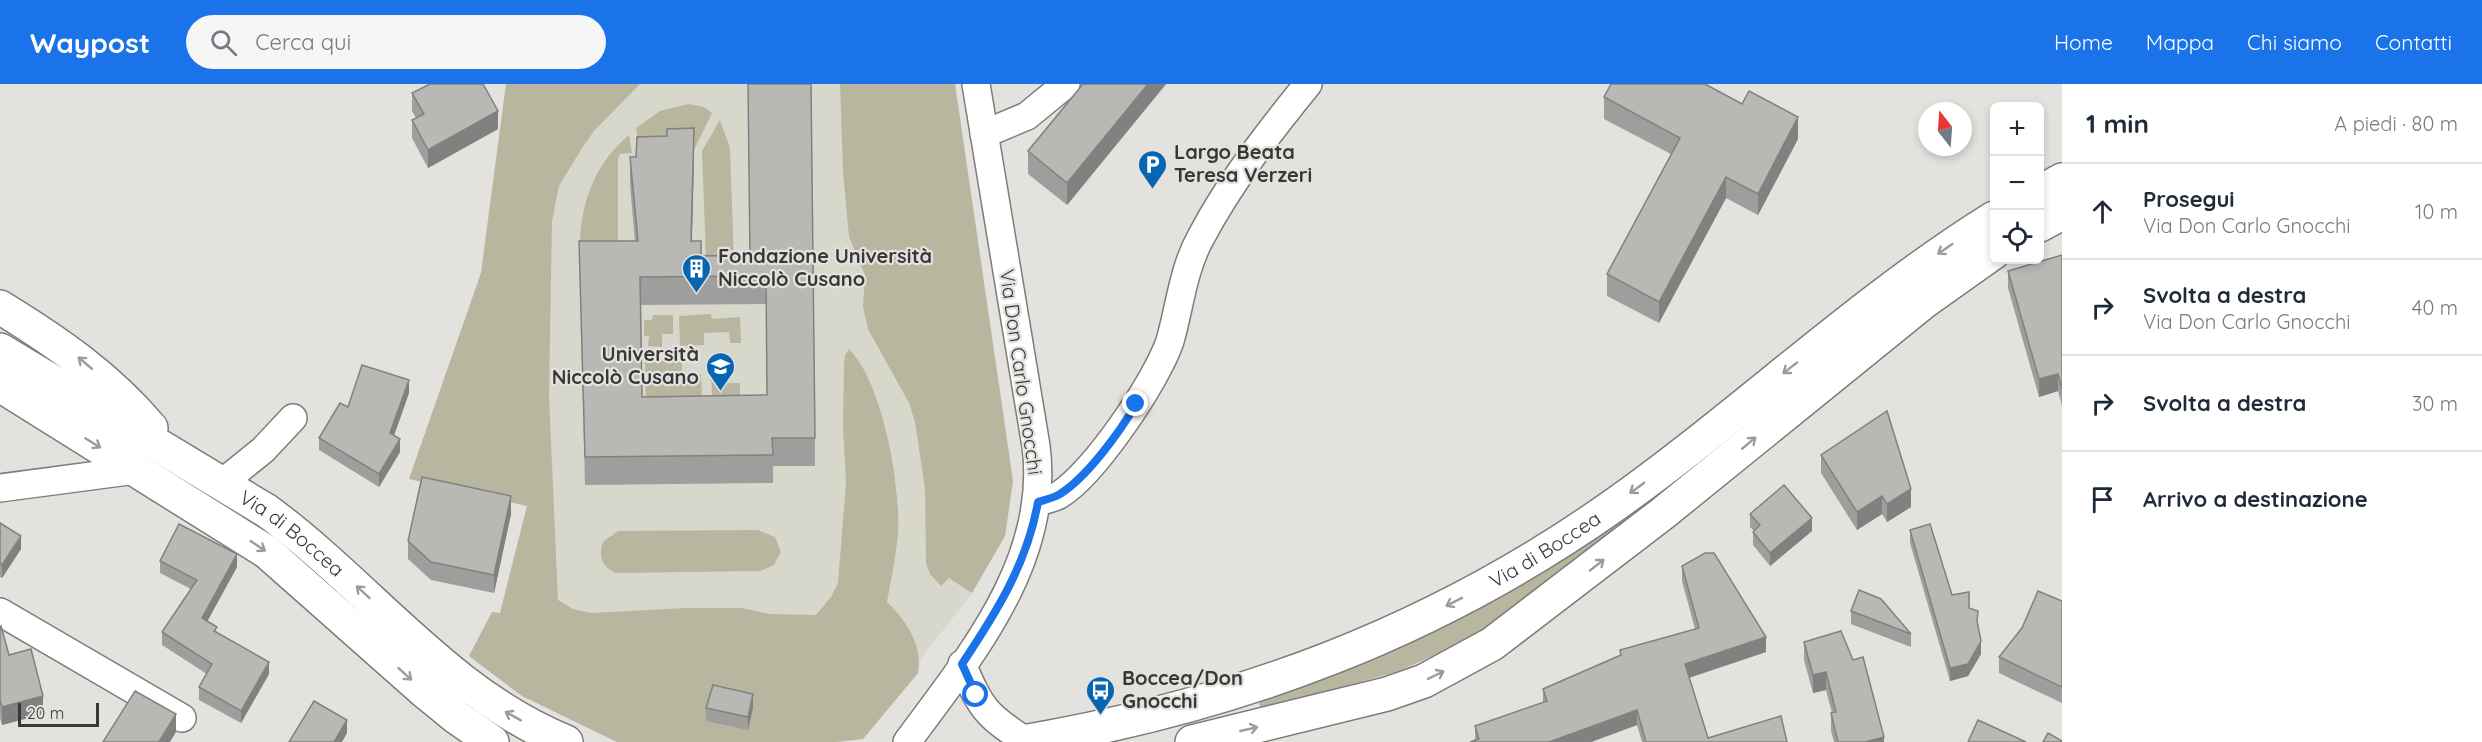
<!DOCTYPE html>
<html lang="it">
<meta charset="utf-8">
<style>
body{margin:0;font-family:Quicksand,sans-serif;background:#f6f6f7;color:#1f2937}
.controls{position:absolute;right:18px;top:18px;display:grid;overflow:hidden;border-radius:9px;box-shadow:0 3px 9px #0003}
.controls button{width:54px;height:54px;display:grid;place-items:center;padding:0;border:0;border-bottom:2px solid #e0e1e3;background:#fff;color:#1f2937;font:30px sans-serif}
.compass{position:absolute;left:1918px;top:18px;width:54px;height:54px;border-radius:50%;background:#fff;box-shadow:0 3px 9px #0003;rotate:343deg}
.scale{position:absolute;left:18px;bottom:15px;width:81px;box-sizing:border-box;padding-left:6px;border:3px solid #383837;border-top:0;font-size:16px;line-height:21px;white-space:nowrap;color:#383837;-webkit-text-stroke:4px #e3e2df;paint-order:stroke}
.stop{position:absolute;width:18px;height:18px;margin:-14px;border:4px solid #1a73e8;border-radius:50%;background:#fff}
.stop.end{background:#1a73e8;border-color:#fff;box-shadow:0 2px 6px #0008}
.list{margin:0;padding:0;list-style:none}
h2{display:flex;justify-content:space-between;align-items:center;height:78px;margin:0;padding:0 24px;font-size:26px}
h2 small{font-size:20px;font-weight:400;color:#747a83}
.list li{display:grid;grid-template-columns:39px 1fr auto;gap:18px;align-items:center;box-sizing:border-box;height:96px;padding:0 24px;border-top:2px solid #e0e1e3}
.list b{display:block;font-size:22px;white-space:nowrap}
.list p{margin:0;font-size:20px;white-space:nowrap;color:#747a83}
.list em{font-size:20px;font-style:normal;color:#747a83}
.icon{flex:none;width:33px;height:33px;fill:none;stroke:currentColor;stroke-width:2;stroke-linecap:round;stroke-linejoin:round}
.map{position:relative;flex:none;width:2062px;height:658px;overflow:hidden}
header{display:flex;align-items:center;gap:36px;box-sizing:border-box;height:84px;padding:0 30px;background:#1a73e8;color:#fff}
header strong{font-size:28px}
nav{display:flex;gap:33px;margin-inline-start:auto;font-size:21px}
.search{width:420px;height:54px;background:#f6f6f7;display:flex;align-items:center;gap:15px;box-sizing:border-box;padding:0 21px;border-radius:33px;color:#747a83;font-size:22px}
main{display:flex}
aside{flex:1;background:#fff}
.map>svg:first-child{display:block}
</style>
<header>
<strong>Waypost</strong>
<div class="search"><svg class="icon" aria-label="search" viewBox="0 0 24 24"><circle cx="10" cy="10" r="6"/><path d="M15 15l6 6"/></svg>Cerca qui</div>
<nav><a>Home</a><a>Mappa</a><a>Chi siamo</a><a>Contatti</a></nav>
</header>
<main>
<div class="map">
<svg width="2062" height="658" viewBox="0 0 2062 658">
<rect width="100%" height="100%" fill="#e3e2df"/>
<path fill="#d8d7cc" d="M506,0h449l58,397 -8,55 -33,57 -52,67 -2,13 -55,66 -26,3h-220l-95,-46 -53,-40 23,-44 8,1 27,-107 -118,-27 72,-206z"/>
<g fill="#b8b69f">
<path d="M506,0h134l-46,47 -12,17 -23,38 -7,35 -3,175 9,204 15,9 18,4 95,-5h56l28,6 46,1 15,-18 7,-14 8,-101 -3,-55 1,-62 1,-10 4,-6c34,34 52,137 49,184 -2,24 -7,46 -11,69 19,18 36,43 31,71l-55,66 -26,3h-220l-95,-46 -53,-40 23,-44 8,1 27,-107 -118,-27 72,-206z"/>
<path d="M840,0h115l58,397 -8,55 -33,57 -23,-15 -8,8 -11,-12 -4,-11 -1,-75 -10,-66 -6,-19 -41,-74 -5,-22 2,-32 -16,-38 -6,-65z"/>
<path d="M688,20l16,3 8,6 -19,39 -53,2 -4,-26 24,-17z"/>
<path d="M720,36l10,28 4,114 -28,-1 -4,-110z"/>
<path d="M629,51l3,18 -12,1 -2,5v95l-38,-5c0,-45 14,-85 49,-114z"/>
<path d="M711,230l1,5 28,-2 1,26h-11l-1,-11 -25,1v12l-24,1 -1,-30z"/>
<path d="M653,231h20v19h-11v13l-14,-1 1,-10h-5v-16h8z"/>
<path d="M682,271v19h19l1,24h10l-1,-25h16l1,10h12v25l-94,9 -1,-55 20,-1v-5z"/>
<path d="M1676,396l-170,137 -42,25 -65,29 -139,39 -1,-10 105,-36 99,-49z"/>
<path d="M758,446l17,7 6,15 -7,13 -14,6 -144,2c-14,-5 -19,-19 -12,-32l14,-10z"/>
</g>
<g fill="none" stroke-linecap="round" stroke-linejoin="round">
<defs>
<g id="street">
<path d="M984,50l43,-18 39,-32"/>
<path d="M222,399l41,-33 30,-32"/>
<path d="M0,404l136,-18"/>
<path d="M1038,418c6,-2 15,-4 21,-7 35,-21 98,-115 111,-154 10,-35 13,-72 31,-104 29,-55 68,-105 107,-153"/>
<path d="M0,528l182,106"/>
<path d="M962,580c19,44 23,51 64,77"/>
<path d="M907,658c64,-87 144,-182 129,-296l-60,-362"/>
</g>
<g id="secondary">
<path d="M2040,108l22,-12"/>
<path d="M2040,141l22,-12"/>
<path d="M0,223c57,35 108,70 151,121"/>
<path id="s1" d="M0,266l267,161c101,74 180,183 299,231"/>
<path d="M0,301l267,167 156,138 33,27 36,25"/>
<path id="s2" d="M1023,658c216,-37 410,-109 590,-236 130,-92 246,-204 381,-288"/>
<path d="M1192,658l195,-48 37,-13 68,-37 170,-130 263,-213 69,-49"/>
</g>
</defs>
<use href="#street" stroke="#7c7c79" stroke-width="30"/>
<use href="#secondary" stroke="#7c7c79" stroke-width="36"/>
<use href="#street" stroke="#fff" stroke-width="27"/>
<use href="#secondary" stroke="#fff" stroke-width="33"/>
</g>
<g fill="#9e9e9c" fill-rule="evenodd">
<path d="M748,0l67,354v28h-42v17l-188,2 -6,-244h56l-5,-56v-28l64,-1 -2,85 9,15 49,-1zM766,220l1,91 -125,2 -1,-92z"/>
<path d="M1083,0h83l-99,121 -39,-31v-23z"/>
<path d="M412,9l86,36 -70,39 -16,-30v-18l4,-2 -4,-7z"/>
<path d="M1604,13l194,42 -40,76 -32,-17 -67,125 -52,-27v-22l64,-120 -67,-35z"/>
<path d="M2062,171v151l-4,-15 -19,6 -31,-109v-17z"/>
<path d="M409,309l-15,43 6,16 -21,35 -60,-37v-12l29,-31z"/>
<path d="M1821,371l90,52 -24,15 -5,-8 -25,16 -36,-57z"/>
<path d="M511,430l-17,79 -63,-13 -23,-21v-18z"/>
<path d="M1750,430l62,17 -42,35 -17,-21v-13l1,-1 -4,-4z"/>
<path d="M0,439l21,26 -19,29 -2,-1z"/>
<path d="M1910,446l42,65 17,13 9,18 3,28 -13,22 -18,5 -40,-138z"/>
<path d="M160,477l77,6 -30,54 10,11 52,42 -28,49 -42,-23v-13l8,-13 -45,-29v-13l29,-43 -31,-16z"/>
<path d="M1682,482l84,86 -77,26 19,60 79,4h-145l-5,-17 -46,17h-121l5,-1v-15l68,-23v-14l77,-34v-5l75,-21 -13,-48z"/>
<path d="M2062,517v102l-63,-30v-16z"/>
<path d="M1851,527l60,23v13l-60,-23z"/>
<path d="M0,543l9,28 34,59 -41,11 -2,-7z"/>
<path d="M1804,558l80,100h-50l-3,-11v-18h1l-6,-23 -13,3 -9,-33z"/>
<path d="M753,623l-5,23 -42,-9v-13z"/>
</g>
<g fill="#81817f">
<path d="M1148,0h18l-99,121v-22z"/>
<path d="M498,27v18l-70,39v-18z"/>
<path d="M1798,33v22l-40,76v-21z"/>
<path d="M694,44v28l-3,113v-28z"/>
<path d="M1726,93v21l-67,125v-21z"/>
<path d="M2058,290v17l-19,6v-18z"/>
<path d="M409,296v13l-19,53v-13z"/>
<path d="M400,355v13l-21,35v-13z"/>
<path d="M1911,405v18l-24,15v-18z"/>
<path d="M511,412v18l-17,79v-18z"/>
<path d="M1882,412v18l-25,16v-18z"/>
<path d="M1812,434v13l-42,35v-13z"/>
<path d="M21,452v13l-19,29v-13z"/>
<path d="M237,470v13l-35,64v-13z"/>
<path d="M1766,553v15l-81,27v-15z"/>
<path d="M1981,557v13l-13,22 -18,5v-13z"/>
<path d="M269,578v12l-28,49v-12z"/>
<path d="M1826,588v18l-13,3v-18z"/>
<path d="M753,610v13l-5,23v-13z"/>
<path d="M43,612v18l-41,11v-18z"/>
<path d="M1637,626v15l-46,17h-42z"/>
<path d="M176,630v18l-6,10h-11z"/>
<path d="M347,636v13l-5,9h-8z"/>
<path d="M1884,653v5h-19z"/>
</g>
<g fill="#b8b8b5" stroke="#81817f" stroke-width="1.5" fill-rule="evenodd">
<path d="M430,0h53l15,27 -70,39 -16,-30 12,-6 -12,-21z"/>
<path d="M748,0h63l4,354h-43l1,17 -188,2 -6,-216h59l-8,-84h6l1,-20 30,-1v-7l27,-1 -3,113h10v15l49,-1zM766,192l1,119 -125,2 -2,-120z"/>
<path d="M1083,0h65l-81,99 -39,-32z"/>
<path d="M1611,0h94l37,20 7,-13 49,26 -40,77 -32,-17 -67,125 -52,-28 73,-136 -76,-41z"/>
<path d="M2062,171v134l-4,-15 -19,5 -31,-108z"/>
<path d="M362,281l47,15 -19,53 10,6 -21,35 -60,-36 21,-35 8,4z"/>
<path d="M1887,327l24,78 -24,15 -5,-8 -25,16 -36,-57z"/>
<path d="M422,393l89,19 -17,79 -63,-13 -23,-21z"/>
<path d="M1784,401l28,33 -42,35 -17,-21 7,-7 -10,-11z"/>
<path d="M0,439l21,13 -19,29 -2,-1z"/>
<path d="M179,440l58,30 -35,64 15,9 -3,4 55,31 -28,49 -42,-24 13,-23 -50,-32 35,-52 -37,-19z"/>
<path d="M1930,440l22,71 17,-3v16l9,3 -1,10 4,20 -13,23 -18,4 -40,-138z"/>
<path d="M1705,469h9l52,84 -81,27 23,74 73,-22 6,26h-141l-9,-32 -88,32h-79l9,-3 -4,-13 72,-25 -4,-12 78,-34 -1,-5 79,-22 -17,-62z"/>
<path d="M1859,506l22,9 30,35 -60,-23z"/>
<path d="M2038,507l24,10v86l-63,-30 23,-29z"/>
<path d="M1,542l8,29 22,-6 12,47 -41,11 -2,-7v-73z"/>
<path d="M1841,547l12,29 10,-3 21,80 -19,5h-27l-7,-29 5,-1 -10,-40 -13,3 -9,-33z"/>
<path d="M713,601l40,9 -5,23 -42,-9z"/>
<path d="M135,607l41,23 -17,28h-56z"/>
<path d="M314,617l33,19 -13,22h-45z"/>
<path d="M1978,636l48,22h-58z"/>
<path d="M2048,649l14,8v1h-19z"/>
</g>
<defs><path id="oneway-shaft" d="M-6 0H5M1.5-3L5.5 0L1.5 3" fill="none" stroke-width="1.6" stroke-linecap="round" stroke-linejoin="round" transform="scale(1.5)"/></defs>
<g stroke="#9c9c9b">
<use href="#oneway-shaft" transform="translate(1945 165) rotate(146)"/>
<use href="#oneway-shaft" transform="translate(85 279) rotate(-140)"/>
<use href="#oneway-shaft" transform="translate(1790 284) rotate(142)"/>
<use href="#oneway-shaft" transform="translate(93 359) rotate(32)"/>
<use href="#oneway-shaft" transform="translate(1749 359) rotate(-40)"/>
<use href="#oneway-shaft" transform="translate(1637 404) rotate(144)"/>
<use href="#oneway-shaft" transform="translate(258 462) rotate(34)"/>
<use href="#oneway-shaft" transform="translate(1597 481) rotate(-38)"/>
<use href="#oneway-shaft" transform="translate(363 508) rotate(-137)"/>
<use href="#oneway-shaft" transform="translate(1454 518) rotate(153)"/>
<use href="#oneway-shaft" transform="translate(405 590) rotate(42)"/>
<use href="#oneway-shaft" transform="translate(1436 591) rotate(-26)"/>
<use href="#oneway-shaft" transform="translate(513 632) rotate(-151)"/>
<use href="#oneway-shaft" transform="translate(1249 645) rotate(-13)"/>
</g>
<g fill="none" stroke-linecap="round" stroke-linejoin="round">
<path stroke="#1a73e8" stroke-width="8" d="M976,611l-14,-31c34,-51 65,-100 76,-162 6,-2 16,-4 22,-8 27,-17 60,-62 76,-90"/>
</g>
<defs>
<symbol id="parking-pin" viewBox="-11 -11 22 30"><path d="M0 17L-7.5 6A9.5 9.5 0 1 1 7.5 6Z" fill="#0765b2" stroke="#e3e2df"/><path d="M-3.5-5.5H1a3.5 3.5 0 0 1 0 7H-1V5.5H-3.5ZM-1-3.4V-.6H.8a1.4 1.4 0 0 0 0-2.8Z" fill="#fff"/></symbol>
<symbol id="building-pin" viewBox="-11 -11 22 30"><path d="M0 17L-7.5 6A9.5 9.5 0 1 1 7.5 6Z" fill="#0765b2" stroke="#e3e2df"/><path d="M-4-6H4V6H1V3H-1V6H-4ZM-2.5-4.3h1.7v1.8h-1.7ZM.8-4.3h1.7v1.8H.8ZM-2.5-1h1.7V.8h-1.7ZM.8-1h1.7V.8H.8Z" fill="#fff"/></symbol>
<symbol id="university-pin" viewBox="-11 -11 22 30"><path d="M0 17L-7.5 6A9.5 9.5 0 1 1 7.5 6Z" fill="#0765b2" stroke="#e3e2df"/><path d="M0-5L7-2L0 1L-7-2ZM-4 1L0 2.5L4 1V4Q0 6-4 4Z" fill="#fff"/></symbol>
<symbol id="bus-pin" viewBox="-11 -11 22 30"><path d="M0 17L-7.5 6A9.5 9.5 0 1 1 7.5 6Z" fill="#0765b2" stroke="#e3e2df"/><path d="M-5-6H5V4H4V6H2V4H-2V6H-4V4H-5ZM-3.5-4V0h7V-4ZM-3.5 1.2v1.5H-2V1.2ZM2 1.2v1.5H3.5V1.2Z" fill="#fff"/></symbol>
</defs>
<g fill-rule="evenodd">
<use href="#parking-pin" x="1136" y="64" width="33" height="45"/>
<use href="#building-pin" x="680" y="168" width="33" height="45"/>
<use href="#university-pin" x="704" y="266" width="33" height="45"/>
<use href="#bus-pin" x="1084" y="590" width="33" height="45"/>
</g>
<g text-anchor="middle" stroke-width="4.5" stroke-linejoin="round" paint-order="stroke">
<g font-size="20" font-weight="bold" fill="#383837" stroke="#e3e2df" text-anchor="start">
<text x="1174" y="75">Largo Beata<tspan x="1174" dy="23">Teresa Verzeri</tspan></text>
<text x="718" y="179">Fondazione Università<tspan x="718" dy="23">Niccolò Cusano</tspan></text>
<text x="699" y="277" text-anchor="end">Università<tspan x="699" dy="23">Niccolò Cusano</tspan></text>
<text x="1122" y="601">Boccea/Don<tspan x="1122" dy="23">Gnocchi</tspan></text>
</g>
<g font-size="20" fill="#383837" stroke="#e3e2df">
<text transform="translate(1021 288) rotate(82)" y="7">Via Don Carlo Gnocchi</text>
<text dy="7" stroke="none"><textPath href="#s1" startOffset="345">Via di Boccea</textPath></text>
<text dy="7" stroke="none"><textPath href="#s2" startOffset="560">Via di Boccea</textPath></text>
</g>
</g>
</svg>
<div class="controls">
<button>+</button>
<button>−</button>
<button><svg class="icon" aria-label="locate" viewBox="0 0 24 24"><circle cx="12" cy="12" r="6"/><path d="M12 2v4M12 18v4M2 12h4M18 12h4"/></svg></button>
</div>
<svg class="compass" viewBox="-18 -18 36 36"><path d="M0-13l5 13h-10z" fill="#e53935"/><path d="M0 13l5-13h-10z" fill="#747a83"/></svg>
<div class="scale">20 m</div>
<div class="stop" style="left:976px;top:611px"></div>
<div class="stop end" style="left:1136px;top:320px"></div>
</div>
<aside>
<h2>1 min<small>A piedi · 80 m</small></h2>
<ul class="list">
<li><svg class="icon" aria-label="ahead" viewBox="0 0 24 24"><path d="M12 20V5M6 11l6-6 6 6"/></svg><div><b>Prosegui</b><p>Via Don Carlo Gnocchi</p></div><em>10 m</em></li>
<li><svg class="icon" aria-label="right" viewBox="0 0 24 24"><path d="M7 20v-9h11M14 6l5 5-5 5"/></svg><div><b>Svolta a destra</b><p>Via Don Carlo Gnocchi</p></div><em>40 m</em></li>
<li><svg class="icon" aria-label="right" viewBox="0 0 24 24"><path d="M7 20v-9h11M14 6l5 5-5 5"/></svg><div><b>Svolta a destra</b></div><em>30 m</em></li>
<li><svg class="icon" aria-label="arrive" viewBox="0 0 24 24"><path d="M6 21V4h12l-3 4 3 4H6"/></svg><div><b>Arrivo a destinazione</b></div></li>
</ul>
</aside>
</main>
